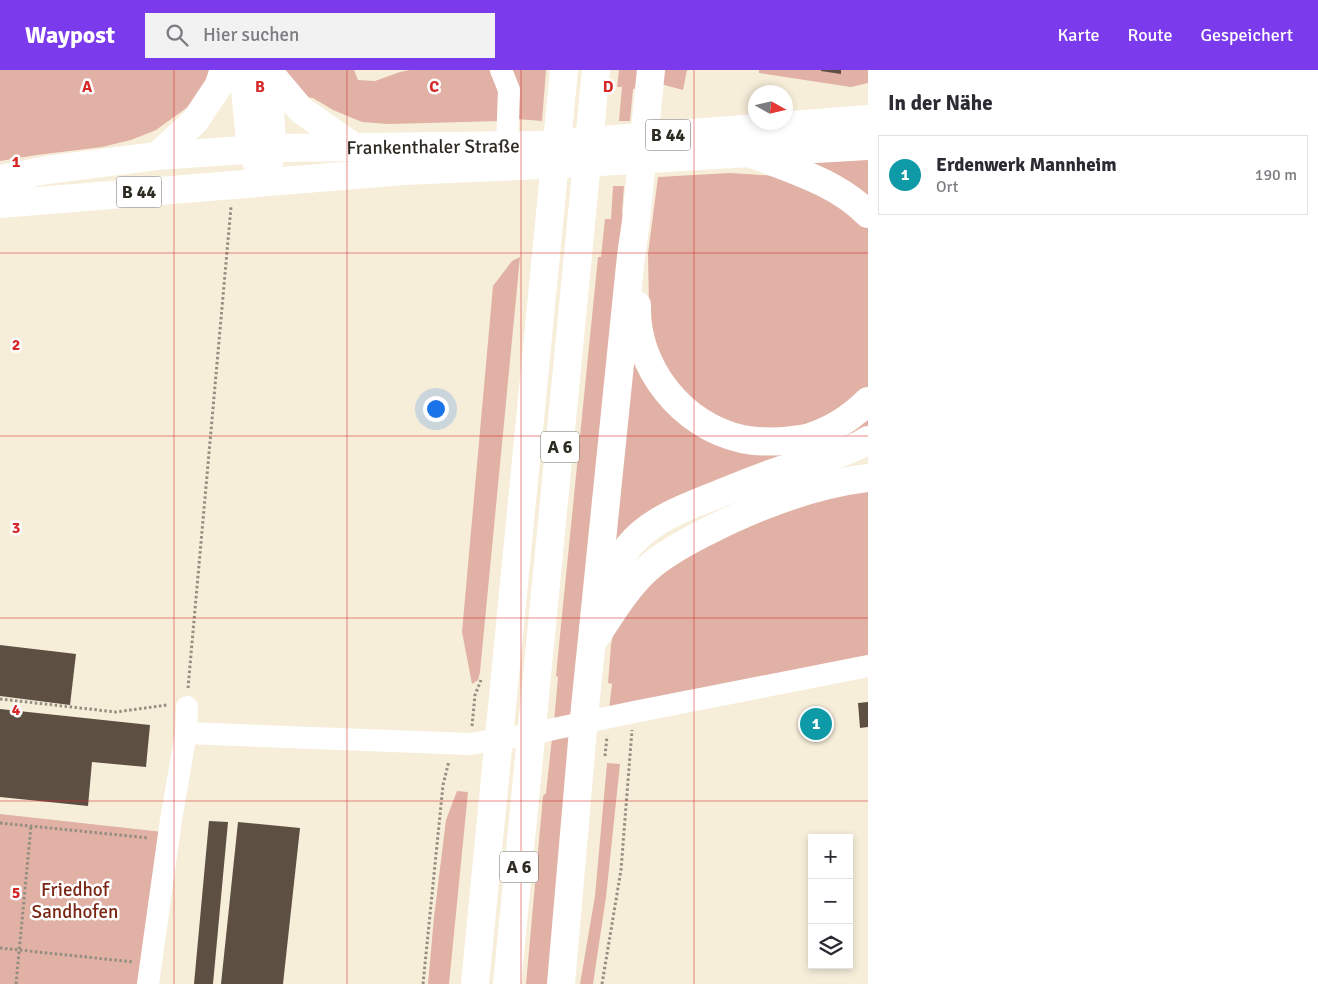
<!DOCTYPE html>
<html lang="de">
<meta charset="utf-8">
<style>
body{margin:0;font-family:Signika,sans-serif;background:#f2f2f3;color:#2b2b33}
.controls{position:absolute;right:15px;bottom:15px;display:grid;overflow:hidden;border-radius:0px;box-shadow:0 2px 8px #0003}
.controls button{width:45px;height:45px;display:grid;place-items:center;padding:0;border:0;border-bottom:1px solid #e1e1e2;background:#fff;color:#2b2b33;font:25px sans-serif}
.compass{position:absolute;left:748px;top:15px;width:45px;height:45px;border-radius:50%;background:#fff;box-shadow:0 2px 8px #0003;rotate:98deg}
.you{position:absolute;left:435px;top:338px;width:18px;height:18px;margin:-12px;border:4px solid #fff;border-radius:50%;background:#1a73e8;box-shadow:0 0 0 8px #1a73e833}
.badge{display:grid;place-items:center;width:32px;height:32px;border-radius:50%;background:#7c3aed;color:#fff;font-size:16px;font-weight:700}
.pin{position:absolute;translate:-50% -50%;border:2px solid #fff;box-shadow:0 1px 5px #0006}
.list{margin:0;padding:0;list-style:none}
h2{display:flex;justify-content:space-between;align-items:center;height:65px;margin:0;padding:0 20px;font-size:21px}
h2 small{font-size:16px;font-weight:400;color:#7c7c81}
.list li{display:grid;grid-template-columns:32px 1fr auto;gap:15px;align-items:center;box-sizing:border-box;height:80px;margin:0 10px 10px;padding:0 10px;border:1px solid #e1e1e2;border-radius:0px}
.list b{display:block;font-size:19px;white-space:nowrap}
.list p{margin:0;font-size:16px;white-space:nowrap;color:#7c7c81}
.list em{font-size:16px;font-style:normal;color:#7c7c81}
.icon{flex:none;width:28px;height:28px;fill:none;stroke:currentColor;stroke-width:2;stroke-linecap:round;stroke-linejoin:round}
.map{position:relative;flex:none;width:868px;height:914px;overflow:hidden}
header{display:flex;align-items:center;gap:30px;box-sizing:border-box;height:70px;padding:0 25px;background:#7c3aed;color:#fff}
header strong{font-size:24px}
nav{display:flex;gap:28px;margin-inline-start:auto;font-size:18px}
.search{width:350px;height:45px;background:#f2f2f3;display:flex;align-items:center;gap:12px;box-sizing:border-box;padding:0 18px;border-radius:0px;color:#7c7c81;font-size:19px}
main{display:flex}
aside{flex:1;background:#fff}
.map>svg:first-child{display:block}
</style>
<header>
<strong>Waypost</strong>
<div class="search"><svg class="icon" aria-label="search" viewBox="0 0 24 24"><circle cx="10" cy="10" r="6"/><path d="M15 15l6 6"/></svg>Hier suchen</div>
<nav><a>Karte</a><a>Route</a><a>Gespeichert</a></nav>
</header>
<main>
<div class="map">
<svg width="868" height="914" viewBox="0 0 868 914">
<rect width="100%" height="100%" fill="#f7eeda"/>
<g fill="#e1b1a5">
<path d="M0,0h209l-5,15 -8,16 -40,29 -25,10 -29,7 -65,8 -37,6z"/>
<path d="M285,0h69l4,10 17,1 25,-9 10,-2h84l3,2 4,49 -113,3 -26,-2 -29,-12 -20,-12 -9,-1z"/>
<path d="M513,0h33l-4,51 -25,-2 -5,-43z"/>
<path d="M619,0h21l-1,18 -6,1 -3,32h-11l3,-34h-5z"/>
<path d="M662,0h25l-4,20 -22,-6z"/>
<path d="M759,0h109v13l-17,4 -92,-14z"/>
<path d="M868,86v45l-74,-42z"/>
<path d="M730,103l47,3 24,5 67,42v167l-32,24 -30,10 -30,4 -34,-2 -35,-10 -28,-19 -25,-55 -5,-34 -1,-54 10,-77z"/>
<path d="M613,116h11l-2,27h5l-54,505 -19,4 4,-45 -2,-1 2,-21 40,-398h3l4,-38h6z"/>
<path d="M520,187l-40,415 -2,8 -6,4 -10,-52 31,-346 19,-25z"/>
<path d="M632,273l109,103 127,-34v15l-256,120z"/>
<path d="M868,415v171l-259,54 3,-26 -4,-1 3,-38 3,-15 31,-50 89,-54z"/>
<path d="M570,665l-17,249h-27l17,-188 3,-3 6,-55z"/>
<path d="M607,693l13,1 -14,133 -13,87h-13l15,-88z"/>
<path d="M457,721l11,1 -19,192h-21l6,-67 12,-97z"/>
<path d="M0,744l163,18 -23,152h-140z"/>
</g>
<g fill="#5e4f43">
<path d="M821,0h20v4l-20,-3z"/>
<path d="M0,575l76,9 -6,51 -70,-9z"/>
<path d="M868,632v25l-8,1 -2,-25z"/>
<path d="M0,639l150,16 -4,42 -54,-5 -4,44 -88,-9z"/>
<path d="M807,641l22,3 -3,23 -22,-3z"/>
<path d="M209,751l19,1 -15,162h-19z"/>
<path d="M238,752l62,6 -17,156h-62z"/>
</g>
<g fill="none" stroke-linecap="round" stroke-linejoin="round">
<g stroke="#948e80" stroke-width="3" stroke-dasharray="2.5 2.5" stroke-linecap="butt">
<path d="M188,618l43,-481"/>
<path d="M0,629l116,13 51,-7"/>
<path d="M472,656l3,-31 6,-15"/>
<path d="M605,686l2,-20"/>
<path d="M0,753l149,15"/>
<path d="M0,878l134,14"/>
<path d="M16,914l15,-158"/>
<path d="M423,914l20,-199 6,-24"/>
<path d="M602,914l19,-114 11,-140"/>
</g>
<g stroke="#fff" stroke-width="22">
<path d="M501,0l8,20 -2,55"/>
<path d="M186,663l284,11 46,-7 118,-25 234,-46"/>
<path d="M148,914l23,-164 15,-87 1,-26"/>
</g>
<g stroke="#fff" stroke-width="28">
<path id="s1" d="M0,109l47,-9 110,-14 115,-8 268,-3 328,-26"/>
<path d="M0,134l404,-33 162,-7 302,-18"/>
</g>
<g stroke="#fff" stroke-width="28">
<path d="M243,0l8,79 14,33"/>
<path d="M268,1l33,39 53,37"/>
<path d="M747,82c42,17 88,29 121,62"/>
<path d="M157,86l38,-35 24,-36 5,-15"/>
<path d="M265,112l7,-34 -4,-78"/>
<path d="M637,235c-2,62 45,121 105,134 13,3 28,3 42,2 8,-1 18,-1 26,-4 22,-7 42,-20 58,-36"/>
<path d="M601,521c9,-15 17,-32 28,-45 23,-28 60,-40 92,-53 24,-10 47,-19 72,-27 25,-7 52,-11 75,-26"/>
<path d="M593,571c16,-23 31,-50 52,-70 17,-16 40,-28 61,-39 51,-26 105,-47 162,-54"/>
<path d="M475,914l89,-914"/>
<path d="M507,914l89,-914"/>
<path d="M561,914l24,-277 46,-451 5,-35 15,-151"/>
</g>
</g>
<path fill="none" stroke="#d62828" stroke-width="1" stroke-opacity="0.55" d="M174,0v914M347,0v914M521,0v914M694,0v914M0,183h868M0,366h868M0,548h868M0,731h868"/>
<g text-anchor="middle" stroke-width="5" stroke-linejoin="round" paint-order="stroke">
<g fill="#fff" stroke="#6d6b65" stroke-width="1">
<rect x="645.5" y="49.5" width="45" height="31" rx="4"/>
<rect x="116.5" y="106.5" width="45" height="31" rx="4"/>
<rect x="541" y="361.5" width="38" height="31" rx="4"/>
<rect x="500" y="781.5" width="38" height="31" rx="4"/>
</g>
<g font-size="18" font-weight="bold" fill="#2e2b23">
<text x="668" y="71">B 44</text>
<text x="139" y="128">B 44</text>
<text x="560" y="383">A 6</text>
<text x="519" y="803">A 6</text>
</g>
<g font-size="19" fill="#2e2b23" stroke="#fff">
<text dy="7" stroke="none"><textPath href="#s1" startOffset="435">Frankenthaler Straße</textPath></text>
</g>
<g font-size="19" fill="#7a2614" stroke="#fff">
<text x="75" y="826">Friedhof<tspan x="75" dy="22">Sandhofen</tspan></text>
</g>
</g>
<g font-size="16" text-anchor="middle" font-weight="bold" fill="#d62828" stroke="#fff" stroke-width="5" stroke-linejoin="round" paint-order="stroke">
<text x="87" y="22">A</text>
<text x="260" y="22">B</text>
<text x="434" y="22">C</text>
<text x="608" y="22">D</text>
<text x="16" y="97">1</text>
<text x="16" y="280">2</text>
<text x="16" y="463">3</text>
<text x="16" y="645">4</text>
<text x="16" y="828">5</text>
</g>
</svg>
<div class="controls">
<button>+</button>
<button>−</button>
<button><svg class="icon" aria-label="layers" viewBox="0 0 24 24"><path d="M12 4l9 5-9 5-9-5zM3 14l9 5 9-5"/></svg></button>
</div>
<svg class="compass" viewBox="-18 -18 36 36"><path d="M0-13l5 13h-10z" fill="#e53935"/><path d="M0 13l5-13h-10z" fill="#7c7c81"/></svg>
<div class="you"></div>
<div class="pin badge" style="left:816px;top:654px;background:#0f9aa8">1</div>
</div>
<aside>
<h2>In der Nähe<small></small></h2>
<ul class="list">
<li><span class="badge" style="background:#0f9aa8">1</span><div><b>Erdenwerk Mannheim</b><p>Ort</p></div><em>190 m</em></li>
</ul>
</aside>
</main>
